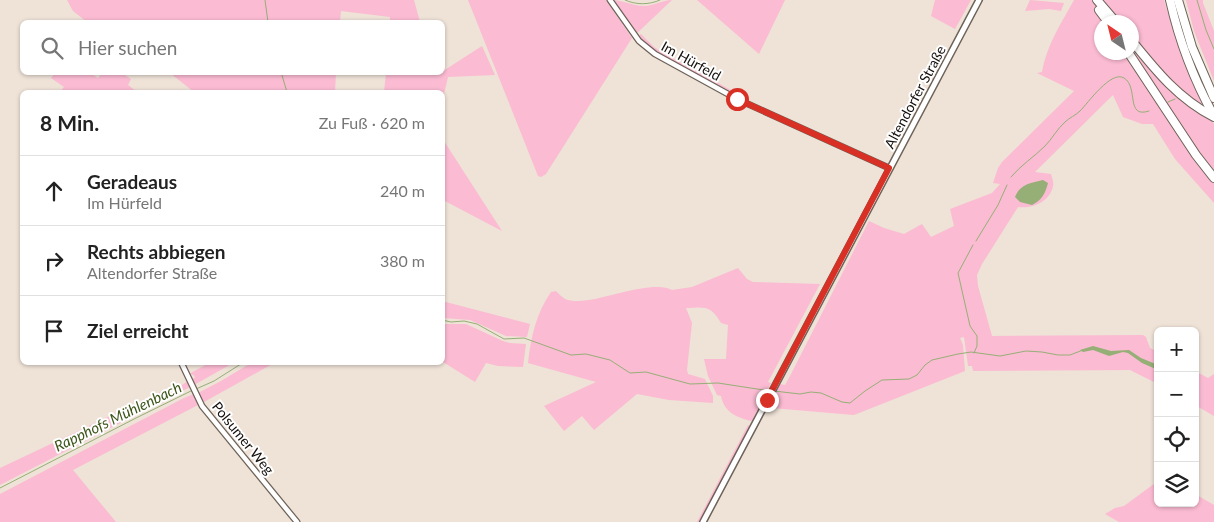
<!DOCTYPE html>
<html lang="de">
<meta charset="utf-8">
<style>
body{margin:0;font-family:Lato,sans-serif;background:#f6f6f6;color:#222}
.controls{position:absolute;right:15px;bottom:15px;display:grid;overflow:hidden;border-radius:8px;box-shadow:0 1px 4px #0004}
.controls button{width:45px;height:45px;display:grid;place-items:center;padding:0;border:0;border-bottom:1px solid #e0e0e0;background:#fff;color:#222;font:25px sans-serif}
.compass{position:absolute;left:1094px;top:15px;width:45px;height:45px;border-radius:50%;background:#fff;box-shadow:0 1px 4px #0004;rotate:325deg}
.stop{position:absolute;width:15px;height:15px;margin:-11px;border:4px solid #d93025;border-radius:50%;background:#fff}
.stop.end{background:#d93025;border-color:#fff;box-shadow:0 1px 5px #0008}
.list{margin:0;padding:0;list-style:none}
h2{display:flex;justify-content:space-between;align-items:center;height:65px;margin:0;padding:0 20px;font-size:21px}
h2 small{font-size:16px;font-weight:400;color:#767676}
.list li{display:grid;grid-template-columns:32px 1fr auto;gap:15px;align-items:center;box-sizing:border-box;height:70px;padding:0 20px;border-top:1px solid #e0e0e0}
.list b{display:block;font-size:19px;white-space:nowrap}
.list p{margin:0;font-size:16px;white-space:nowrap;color:#767676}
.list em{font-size:16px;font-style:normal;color:#767676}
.icon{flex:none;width:28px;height:28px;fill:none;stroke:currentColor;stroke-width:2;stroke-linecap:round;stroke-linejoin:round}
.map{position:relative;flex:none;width:1214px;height:522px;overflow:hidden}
.search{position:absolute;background:#fff;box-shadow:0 1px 4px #0004;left:20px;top:20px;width:425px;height:55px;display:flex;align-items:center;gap:12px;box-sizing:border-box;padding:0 18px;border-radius:8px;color:#767676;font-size:19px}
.panel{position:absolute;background:#fff;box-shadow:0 1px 4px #0004;left:20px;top:90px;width:425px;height:275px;border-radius:8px}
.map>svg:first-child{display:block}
</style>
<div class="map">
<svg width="1214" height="522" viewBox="0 0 1214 522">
<rect width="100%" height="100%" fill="#efe2d7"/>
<g fill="#fbbbd2" fill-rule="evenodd">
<path d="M67,0h347l6,22h-30v-5l-49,-6 -1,11h-253l-14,-11z"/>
<path d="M468,0h138l26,38 -86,136 -5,3 -3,-1z"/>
<path d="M612,0c11,0 20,6 32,6 10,0 18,-6 28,-6l-37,35z"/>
<path d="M697,0h88l-26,54z"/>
<path d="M935,0h36l-16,29 -24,-13z"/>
<path d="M1030,0l34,3 -3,8 -12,-2 -24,2z"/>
<path d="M1074,0h90l16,51 22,53 12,20v79l-39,-44 -22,-35h-11l-19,-7 -10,-22 -78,77 16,2c1,4 3,9 2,12 -3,16 -21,23 -35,21l-36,57 -5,11 1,11 14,50 151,-1 3,2 4,11 8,4v32l-28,-14 -157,1 -1,-5h-4l-4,-29 -4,1 3,7 2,26 -111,44 -82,-7 2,-4 -3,-1 9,-19 5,1 4,-7 80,-157 15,7 20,6 18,-10 9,13 23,-11 -4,-17 42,-16 8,-9 -7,-1 5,-15 4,-6 72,-71 -37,-18 5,-1c4,-26 20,-50 32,-72zM1102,22h30v30h-30z"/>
<path d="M1186,0h17v3l11,28v50l-20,-50z"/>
<path d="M641,34l13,13 11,7 75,41 -2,3 -79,-43 -11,-8 -10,-10z"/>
<path d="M482,46l13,29 -47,2 -5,21 -1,-6h-58l2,-19h50l1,2z"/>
<path d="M55,73h35l8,5 4,-5h20l9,6 -3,6 9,7h-77l4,-5 -13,-9z"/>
<path d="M170,73h166l-1,19h-141z"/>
<path d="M442,138l60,93 -59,-31z"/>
<path d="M738,268l9,11 6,3 67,2 -52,98 3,1 -19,38c-15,-3 -28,-9 -31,-25l-4,-1 -9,-19 -4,-17h22l2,-34 -7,-2c-10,-18 -16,-16 -35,-15l6,15 -5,47 1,4 17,5 8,17v7l-44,-3 -32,-6 -43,36 -12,-14 -18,15 -20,-25 52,-24 -68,-19c3,-27 8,-49 23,-71l5,-1c3,3 6,6 9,8 7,3 16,2 24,1 20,-3 67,-20 83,-10l20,-3z"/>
<path d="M442,301l88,23 -3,13 -21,-1 -36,-16 -27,-2z"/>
<path d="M443,324h23l37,17 7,2 16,1 -3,23 -25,-1 -12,-3 -11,19 -32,-20z"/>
<path d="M209,363h24l-39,22 -3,-6 4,-1 -1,-3 -5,-1z"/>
<path d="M251,363h23l-70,39 -6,-9 23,-12z"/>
<path d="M1195,371l13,7 6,-4v42l-19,-11z"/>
<path d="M188,381l2,6 -190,98v-17l167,-79 3,4z"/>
<path d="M194,394l4,11 -125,65 43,52h-116v-28l184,-96z"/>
<path d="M748,425l2,1 -51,96h-2z"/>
<path d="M1158,481v22h37v-9l19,11v17h-95l-14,-8 10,-6 9,-2z"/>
</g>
<g fill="#95af77">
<path d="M1043,180l5,3c-3,11 -6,17 -16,22l-12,-3 -5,-5c5,-13 16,-14 28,-17z"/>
<path d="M1093,346l18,5 18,-1 12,8 17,7v5l-16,-7 -14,-10 -5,-1 -14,4 -16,-6 -10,2 -3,-2z"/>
</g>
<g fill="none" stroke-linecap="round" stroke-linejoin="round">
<g stroke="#95af77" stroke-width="1">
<path d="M265,0l3,22"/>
<path d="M625,0c11,5 24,5 35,0"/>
<path d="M1197,0l9,30 8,19"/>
<path d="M281,72l6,20"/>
<path d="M1168,102l7,-3"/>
<path d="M1011,177c10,-12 23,-20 34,-31 7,-7 12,-17 20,-24 4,-4 11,-7 15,-11 8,-8 31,-41 44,-33 15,9 1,41 25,33"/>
<path d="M976,241l22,-36 9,-20"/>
<path d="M973,245l-15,28 12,53 7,10v10l-3,7"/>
<path d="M442,320l9,2 13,-1 13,3 27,15 20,-1 47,17 15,-1 24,6 20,13 16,-1 44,12 28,-1 52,8"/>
<path d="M196,389l18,-8 30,-19"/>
<path d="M774,391l26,3 11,-2 10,1 21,9 8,1 15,-12 17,-11 27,-1 8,-4 8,-10 7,-5 26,-6 13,-2 29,4 26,-5 16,1 16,3h12l13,-5"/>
<path d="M0,488l136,-70 57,-28"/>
</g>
<defs>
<g id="minor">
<path d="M610,0l29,41 16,13 82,45 152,69"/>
<path d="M181,362l21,44 95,116"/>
</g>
<path id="tertiary" d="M703,522l276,-522"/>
<g id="motorway">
<path d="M1097,0l19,22"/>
<path d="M1170,0c9,40 24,80 44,116"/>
<path d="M1178,0l14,47 22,51"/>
<path d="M1099,10l9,12"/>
<path d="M1132,41c25,31 47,58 82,76"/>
<path d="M1128,52l68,103 18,23"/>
</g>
</defs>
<use href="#minor" stroke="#6d6258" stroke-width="7"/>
<use href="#tertiary" stroke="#6d6258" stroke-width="8"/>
<use href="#motorway" stroke="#6d6258" stroke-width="10"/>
<use href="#minor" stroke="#fff" stroke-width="4.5"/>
<use href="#tertiary" stroke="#fff" stroke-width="5"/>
<use href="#motorway" stroke="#fff" stroke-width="8"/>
</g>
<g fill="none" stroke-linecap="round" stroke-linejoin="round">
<path stroke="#d93025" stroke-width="6" d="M737,99l152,69 -122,232"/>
</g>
<g text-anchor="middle" stroke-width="4" stroke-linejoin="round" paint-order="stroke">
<g font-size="14" fill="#15100d" stroke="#fff">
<text transform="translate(691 61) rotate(29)" y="5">Im Hürfeld</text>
<text transform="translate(915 97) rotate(-62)" y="5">Altendorfer Straße</text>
<text transform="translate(243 438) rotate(51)" y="5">Polsumer Weg</text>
</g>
<g font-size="15" font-style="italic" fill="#3d5519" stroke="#fff">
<text transform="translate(118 417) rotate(-26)" y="5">Rapphofs Mühlenbach</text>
</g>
</g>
</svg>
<div class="controls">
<button>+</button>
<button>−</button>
<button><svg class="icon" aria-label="locate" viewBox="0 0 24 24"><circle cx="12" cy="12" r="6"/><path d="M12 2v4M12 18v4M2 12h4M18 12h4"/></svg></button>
<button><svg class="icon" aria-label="layers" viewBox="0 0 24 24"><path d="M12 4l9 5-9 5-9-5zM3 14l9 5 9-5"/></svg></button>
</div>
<svg class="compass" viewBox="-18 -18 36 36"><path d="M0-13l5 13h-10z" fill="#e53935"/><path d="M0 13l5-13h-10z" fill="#767676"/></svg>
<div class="stop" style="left:737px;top:99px"></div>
<div class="stop end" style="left:767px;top:400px"></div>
<div class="search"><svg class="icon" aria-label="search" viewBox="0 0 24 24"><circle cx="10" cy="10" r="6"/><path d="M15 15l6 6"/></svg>Hier suchen</div>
<section class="panel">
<h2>8 Min.<small>Zu Fuß · 620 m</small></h2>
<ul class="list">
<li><svg class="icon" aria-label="ahead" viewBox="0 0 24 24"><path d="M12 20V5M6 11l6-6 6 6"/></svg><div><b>Geradeaus</b><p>Im Hürfeld</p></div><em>240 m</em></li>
<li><svg class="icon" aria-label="right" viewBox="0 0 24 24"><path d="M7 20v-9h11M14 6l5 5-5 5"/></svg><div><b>Rechts abbiegen</b><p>Altendorfer Straße</p></div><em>380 m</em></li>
<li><svg class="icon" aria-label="arrive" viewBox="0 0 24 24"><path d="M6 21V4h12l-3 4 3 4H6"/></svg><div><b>Ziel erreicht</b></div></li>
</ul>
</section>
</div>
